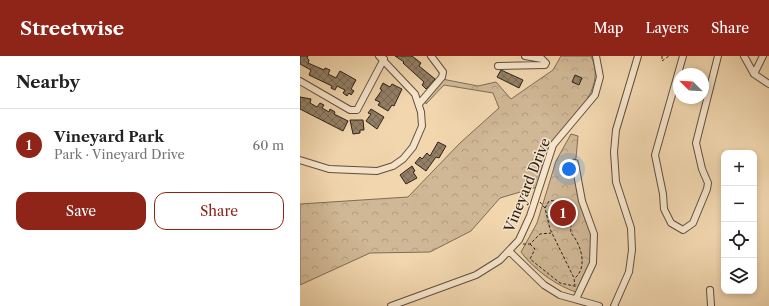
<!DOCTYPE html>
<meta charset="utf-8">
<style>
body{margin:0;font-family:"Libre Caslon Text",serif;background:#f2f2f2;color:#222}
.controls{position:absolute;right:12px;bottom:12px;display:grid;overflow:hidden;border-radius:8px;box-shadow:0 2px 6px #0003}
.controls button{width:36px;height:36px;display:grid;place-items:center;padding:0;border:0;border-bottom:1px solid #e0e0e0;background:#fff;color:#222;font:20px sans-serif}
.compass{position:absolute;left:373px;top:12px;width:36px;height:36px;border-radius:50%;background:#fff;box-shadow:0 2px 6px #0003;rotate:294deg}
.you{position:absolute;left:269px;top:113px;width:14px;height:14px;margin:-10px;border:3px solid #fff;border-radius:50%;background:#1a73e8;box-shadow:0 0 0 6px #1a73e833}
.badge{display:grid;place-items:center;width:26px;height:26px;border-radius:50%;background:#8f2418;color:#fff;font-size:13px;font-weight:700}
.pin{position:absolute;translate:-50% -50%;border:2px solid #fff;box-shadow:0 1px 4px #0006}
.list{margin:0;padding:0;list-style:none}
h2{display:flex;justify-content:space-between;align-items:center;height:52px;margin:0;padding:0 16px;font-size:17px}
h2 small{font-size:13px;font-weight:400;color:#767676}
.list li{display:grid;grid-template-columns:26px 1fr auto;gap:12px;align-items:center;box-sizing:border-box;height:72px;padding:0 16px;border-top:1px solid #e0e0e0}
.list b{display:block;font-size:15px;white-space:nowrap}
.list p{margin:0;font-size:13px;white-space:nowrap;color:#767676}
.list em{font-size:13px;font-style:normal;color:#767676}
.actions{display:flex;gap:8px;padding:12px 16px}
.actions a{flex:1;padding:9px 0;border:1px solid #8f2418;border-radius:12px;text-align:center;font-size:14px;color:#8f2418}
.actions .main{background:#8f2418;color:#fff}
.icon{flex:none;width:22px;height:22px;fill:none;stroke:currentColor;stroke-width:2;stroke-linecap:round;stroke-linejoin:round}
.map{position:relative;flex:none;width:469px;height:250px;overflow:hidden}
header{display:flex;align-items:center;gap:24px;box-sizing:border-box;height:56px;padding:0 20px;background:#8f2418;color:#fff}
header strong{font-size:19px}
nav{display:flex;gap:22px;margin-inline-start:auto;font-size:14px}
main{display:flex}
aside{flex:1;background:#fff}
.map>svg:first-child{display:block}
</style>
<header>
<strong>Streetwise</strong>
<nav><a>Map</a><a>Layers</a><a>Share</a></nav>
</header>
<main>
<aside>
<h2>Nearby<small></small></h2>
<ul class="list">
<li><span class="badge">1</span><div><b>Vineyard Park</b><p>Park · Vineyard Drive</p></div><em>60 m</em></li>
</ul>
<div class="actions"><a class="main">Save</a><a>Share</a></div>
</aside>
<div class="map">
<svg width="469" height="250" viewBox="0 0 469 250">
<defs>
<pattern id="park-crowns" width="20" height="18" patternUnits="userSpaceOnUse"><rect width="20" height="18" fill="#d0b795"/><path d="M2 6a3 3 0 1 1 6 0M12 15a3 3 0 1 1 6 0" fill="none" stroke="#b39d80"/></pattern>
<pattern id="building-cross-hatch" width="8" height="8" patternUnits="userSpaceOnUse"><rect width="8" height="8" fill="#937f66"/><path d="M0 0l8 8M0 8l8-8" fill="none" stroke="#786853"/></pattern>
</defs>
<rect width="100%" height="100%" fill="#f1d6ae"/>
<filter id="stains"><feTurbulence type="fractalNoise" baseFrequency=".005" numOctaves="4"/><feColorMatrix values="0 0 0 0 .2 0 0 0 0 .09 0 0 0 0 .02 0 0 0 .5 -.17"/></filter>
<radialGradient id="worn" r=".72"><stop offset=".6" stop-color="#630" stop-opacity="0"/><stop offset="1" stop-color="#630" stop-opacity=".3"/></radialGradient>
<!-- park -->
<path fill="url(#park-crowns)" stroke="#7f6c57" d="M261,0H291C309,35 266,66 250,93C243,103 241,119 237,131L200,142L171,175L130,196L70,197L0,229V148L108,141L160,87L199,52L193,37L144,29L126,48L125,44L142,23L178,30L196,26L211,43L253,14Z
M271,78L278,80L276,102L270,108V113L277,119L291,174L292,202L279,237C258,231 234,214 221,196L237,167L256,105Z"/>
<!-- building -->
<path fill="url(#building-cross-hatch)" stroke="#2e2119" d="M0,0H8L7,2L9,4L8,7L24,14L25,12L30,14L28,18L36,22L40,15L56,24L51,33L54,35L51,39L49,37L47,40L43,37L45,34L37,30L35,34L31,32L32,30L9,19L11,14L0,8Z
M95,0H112L121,7L119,10L135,23L126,33L122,29L124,26L103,7L104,6Z
M201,14L223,24L219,32L197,21Z
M275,19L282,22L279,29L272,26Z
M83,27L90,31L92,28L102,33L94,50L92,49L88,55L78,49L80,46L75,44L82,34L80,33Z
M0,41L11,43L10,47L17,51L20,47L24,49L22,52L29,56L30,53L35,56L34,58L48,65L43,75L0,53Z
M71,53L84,61L77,73L66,65L71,58L68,57Z
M50,64H63L64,74H60V77L53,78Z
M138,86L146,90L139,102L136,101L126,115L115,107L120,101L122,103L127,97L130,100Z
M112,110L115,115L113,116L117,122L106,128L100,119Z"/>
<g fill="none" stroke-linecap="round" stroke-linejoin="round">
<defs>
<path id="minor" d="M383,0L355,99L363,138L364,153L371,167L383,174L393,167L407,133L408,127L402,113L396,87L418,0
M444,0L454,18L469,28
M198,10L245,9L246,7L242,3L225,0
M454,18L463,0
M0,25L50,54H57L84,3
M119,48L142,21L143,16L131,0
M0,104L29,113L77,115L93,110L103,103L113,91L122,70L121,56L115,38L79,0
M275,107L282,145L294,178L293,207L276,243
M209,195L244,229L260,239L299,250
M410,234L411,250
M91,250L176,219L200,204L219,184L230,160L253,89L295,39L300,21L296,0
M314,250L329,216L332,194L331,172L316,126L314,96L316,74L338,0"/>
</defs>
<!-- minor casing -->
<use href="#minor" stroke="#5f4e3e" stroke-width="8"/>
<!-- path -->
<path stroke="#2e2119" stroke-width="1" stroke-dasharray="3 2" stroke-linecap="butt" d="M362,0V5L369,0
M240,146L245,152L250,173L274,222L275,231
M245,152L249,145C261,143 270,151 271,164C272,168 270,172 271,177C281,188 288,211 275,222
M248,158L269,170
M223,188H230L240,178L251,177
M230,188L235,193L230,203L260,227L274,230"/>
<!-- minor -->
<use href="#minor" stroke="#f6e4ca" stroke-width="6"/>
</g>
<g text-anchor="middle" stroke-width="3" stroke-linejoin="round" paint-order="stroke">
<!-- street labels -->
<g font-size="14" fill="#2e2119" stroke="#f6e4ca">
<text transform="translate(227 129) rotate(-68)" y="5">Vineyard Drive</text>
</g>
</g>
<rect width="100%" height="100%" filter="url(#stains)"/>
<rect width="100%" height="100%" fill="url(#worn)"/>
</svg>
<div class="controls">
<button>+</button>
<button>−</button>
<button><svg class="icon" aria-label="locate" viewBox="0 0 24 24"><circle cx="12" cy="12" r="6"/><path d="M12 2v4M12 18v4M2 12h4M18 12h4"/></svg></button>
<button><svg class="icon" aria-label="layers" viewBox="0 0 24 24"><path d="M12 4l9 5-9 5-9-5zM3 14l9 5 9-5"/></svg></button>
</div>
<svg class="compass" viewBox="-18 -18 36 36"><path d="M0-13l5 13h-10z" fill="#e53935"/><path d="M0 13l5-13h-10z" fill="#767676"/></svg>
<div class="you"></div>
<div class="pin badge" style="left:263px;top:157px">1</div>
</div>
</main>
